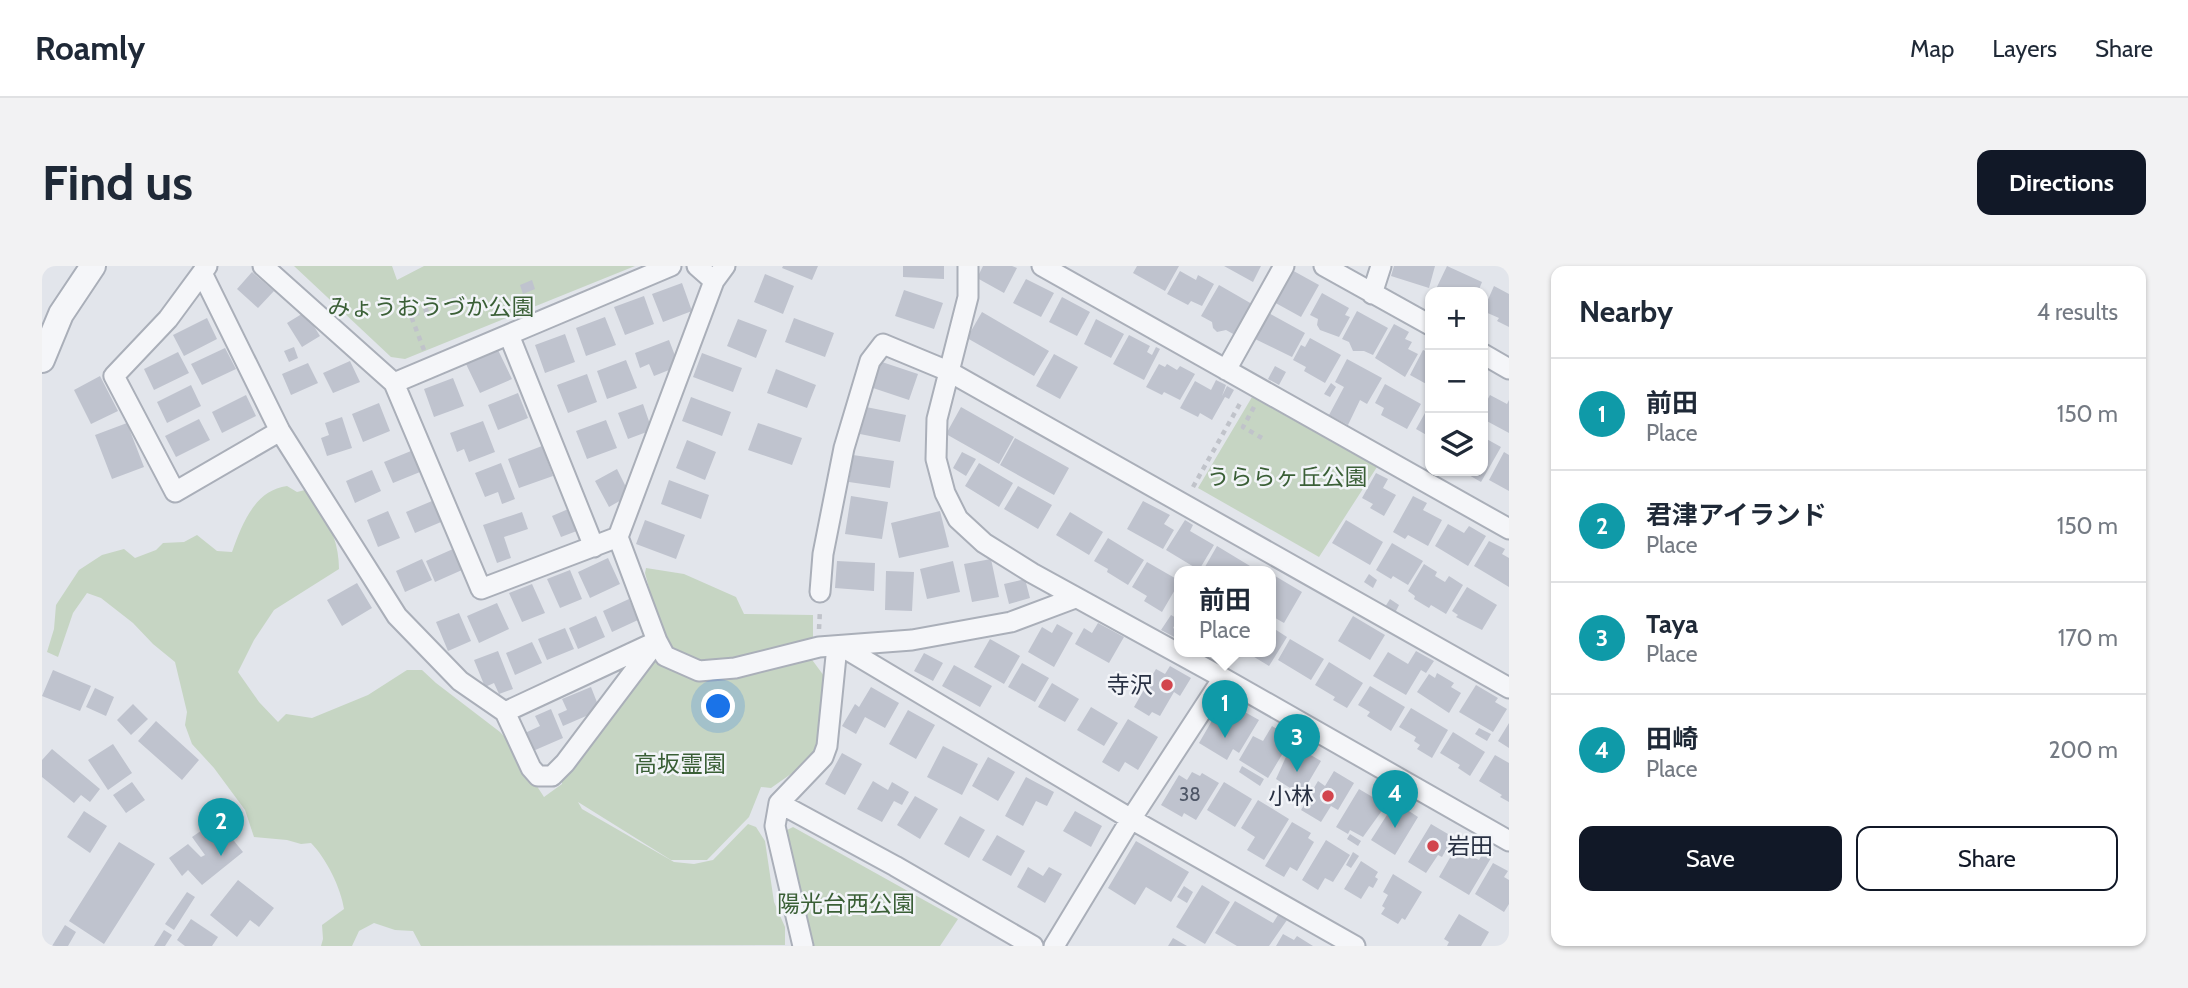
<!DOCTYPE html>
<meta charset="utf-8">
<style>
body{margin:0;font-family:Cabin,"Noto Sans JP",sans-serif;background:#f2f2f3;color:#1f2937}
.controls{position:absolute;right:21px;top:21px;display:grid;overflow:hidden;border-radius:14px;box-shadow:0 2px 5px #0004}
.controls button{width:63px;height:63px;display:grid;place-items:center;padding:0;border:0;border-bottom:2px solid #e0e1e3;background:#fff;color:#1f2937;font:35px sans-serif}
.you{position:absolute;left:677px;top:441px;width:24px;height:24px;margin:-18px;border:5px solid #fff;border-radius:50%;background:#1a73e8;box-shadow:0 0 0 10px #1a73e833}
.badge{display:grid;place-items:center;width:46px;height:46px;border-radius:50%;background:#111827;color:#fff;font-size:23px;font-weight:700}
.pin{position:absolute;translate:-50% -58px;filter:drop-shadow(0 2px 4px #0008)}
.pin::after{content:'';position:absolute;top:37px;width:24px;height:21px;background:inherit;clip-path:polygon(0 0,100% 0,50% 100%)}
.popup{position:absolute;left:1132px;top:300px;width:102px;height:91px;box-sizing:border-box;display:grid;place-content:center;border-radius:14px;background:#fff;filter:drop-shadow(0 2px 5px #0005);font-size:23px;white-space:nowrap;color:#747a83}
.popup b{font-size:26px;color:#1f2937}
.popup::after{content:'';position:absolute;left:50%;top:100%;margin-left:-14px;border:14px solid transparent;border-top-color:#fff}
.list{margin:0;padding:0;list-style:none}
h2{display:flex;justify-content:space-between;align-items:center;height:91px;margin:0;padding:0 28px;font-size:30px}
h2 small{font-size:23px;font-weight:400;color:#747a83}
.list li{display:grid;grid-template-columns:46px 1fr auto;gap:21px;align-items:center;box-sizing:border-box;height:112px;padding:0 28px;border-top:2px solid #e0e1e3}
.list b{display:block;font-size:26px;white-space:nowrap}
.list p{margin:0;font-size:23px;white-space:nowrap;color:#747a83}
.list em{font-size:23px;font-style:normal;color:#747a83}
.actions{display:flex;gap:14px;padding:21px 28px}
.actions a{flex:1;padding:16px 0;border:2px solid #111827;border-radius:14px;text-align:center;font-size:24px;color:#111827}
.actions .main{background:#111827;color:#fff}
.icon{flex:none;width:38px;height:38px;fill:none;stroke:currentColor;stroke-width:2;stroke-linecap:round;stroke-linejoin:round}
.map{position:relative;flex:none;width:1467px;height:680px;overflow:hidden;border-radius:14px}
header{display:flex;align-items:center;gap:42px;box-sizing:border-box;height:98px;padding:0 35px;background:#fff;border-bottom:2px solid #e0e1e3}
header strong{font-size:33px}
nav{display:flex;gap:38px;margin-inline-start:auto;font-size:24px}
.intro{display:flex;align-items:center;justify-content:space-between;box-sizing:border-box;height:168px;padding:0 42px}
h1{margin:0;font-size:49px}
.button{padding:18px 32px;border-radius:14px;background:#111827;color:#fff;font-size:24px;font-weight:700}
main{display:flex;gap:42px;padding:0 42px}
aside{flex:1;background:#fff;border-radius:14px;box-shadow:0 2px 5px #0004}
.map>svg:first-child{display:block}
</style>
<header>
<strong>Roamly</strong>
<nav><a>Map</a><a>Layers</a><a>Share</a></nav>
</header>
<div class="intro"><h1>Find us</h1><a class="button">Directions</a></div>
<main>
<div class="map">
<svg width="1467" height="680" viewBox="0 0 1467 680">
<rect width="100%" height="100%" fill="#e2e5eb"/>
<!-- green -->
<path fill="#c6d5c3" d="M252,0H350L355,14L382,0H593L363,93L349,91Z
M1210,131L1335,201L1277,291L1156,222Z
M245,220L255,226L263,224C283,247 297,272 297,303L232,344L212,374L196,406L217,436L236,456L244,448L270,452L326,429L365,404H380L394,417L458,466L476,485L485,505L502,531L520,518V513L613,391L640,405L768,391L782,410L774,486L766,496L729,522L719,521L707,551L665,594H629L536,536L540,543L632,596L652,598L671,594L706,558L714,561L723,575L732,636L743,661V679L379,680L371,665L353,664L332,657L317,665L310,680H279L281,673L280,659L302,643C299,622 284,592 269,577L259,578L245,574L212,571L203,544L172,502L150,478L143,459L145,446L133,396L111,378L91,357L59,332L45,327L31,347L16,391L5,386L12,363L14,339L37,304L60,289L82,283L93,292L114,284L121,277L142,276L155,269L175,285L190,286C200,258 213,224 245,220Z
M604,302L642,308L694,331L702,348L771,349V377L659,402L630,386L617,359L603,307Z
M751,561L916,653L898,680H771L743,565Z"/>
<!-- building -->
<path fill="#bfc3ce" d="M741,0H776L770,14L740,2Z
M861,0H902V13L861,11Z
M941,0H970L975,2L962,27L935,12Z
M1095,0H1137L1123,25L1091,7Z
M1182,0H1219L1211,16Z
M1352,0H1393L1387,22L1349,10Z
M1405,0L1440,16L1436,26H1399L1394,23Z
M1248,3L1277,19L1259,51L1230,35Z
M1138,5L1154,14L1156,9L1172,18L1160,40L1149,35L1146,39L1125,28Z
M210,6L232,25L216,42L195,23Z
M723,8L752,20L741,48L712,36Z
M984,13L1012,27L999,51L971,37Z
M490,14L493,23L481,28L478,19Z
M640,17L650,45L621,56L610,28Z
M1177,19L1210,38L1193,69L1184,64L1175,66L1171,62L1170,56L1159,50Z
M1452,20L1467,28V61L1455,55L1457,52L1441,45Z
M862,24L901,37L892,63L853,50Z
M1280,27L1307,42L1303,49L1308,51L1297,71L1278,64L1275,59L1276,53L1268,49Z
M602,30L612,58L583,69L572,41Z
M1020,31L1048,46L1035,70L1007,56Z
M1223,45L1263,67L1250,91L1213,73L1218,64L1214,62Z
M1315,45L1346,62L1331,89L1322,85H1311L1307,76L1300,73Z
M263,46L278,70L260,81L245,57Z
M940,46L1007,85L992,110L925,72Z
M563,51L574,79L544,90L534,62Z
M165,52L175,73L142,90L131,69Z
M752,52L792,67L783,91L743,76Z
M696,53L725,64L714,92L685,80Z
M1054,53L1082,68L1069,92L1042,78Z
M1352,58L1367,66L1363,73L1370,76L1366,83L1376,88L1363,111L1333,92Z
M523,68L533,96L503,107L493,79Z
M1087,69L1108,80L1105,86L1110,89L1114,81L1118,83L1102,114L1071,98Z
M1268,72L1299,89L1283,117L1262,105L1264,101L1251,94L1259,79L1263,81Z
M627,74L637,100L612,110L607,98L598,102L593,87Z
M252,81L256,92L247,96L242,85Z
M183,82L194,103L160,119L149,98Z
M456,84L470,113L438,127L424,98Z
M1381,84L1388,87V120L1368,109Z
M136,86L147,107L112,124L102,103Z
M660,87L700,102L691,126L651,111Z
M1012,88L1036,101L1018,133L994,120Z
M1305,93L1340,112L1325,138L1318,134L1306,159L1287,149L1302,121L1293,116Z
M584,94L595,122L565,133L555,105Z
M308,95L318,116L291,127L281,107Z
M837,95L876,108L867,134L828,121Z
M266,97L276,117L249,129L240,108Z
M1117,98L1123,101L1125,98L1135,104L1138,100L1153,108L1138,134L1122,126L1120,129L1104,121Z
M1233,100L1244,106L1237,119L1226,113Z
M734,103L774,119L765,142L725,127Z
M545,108L555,136L526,147L515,119Z
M58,110L76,145L49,158L32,124Z
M411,112L422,140L392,151L382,123Z
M1174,114L1184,119L1180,130L1185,120L1192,124L1187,133L1183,131L1170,154L1158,147L1156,151L1138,142L1153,115L1169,124Z
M1289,117L1294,121L1288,131L1282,128Z
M1343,118L1379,138L1365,163L1339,149L1342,142L1333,137Z
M149,119L159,140L125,157L115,136Z
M476,127L486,152L456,164L446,139Z
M204,129L214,150L180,167L170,146Z
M1448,129L1465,138L1467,134V167L1441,153V142Z
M649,131L689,146L680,170L640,155Z
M337,137L348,165L321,176L310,148Z
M601,138L610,164L586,173L576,147Z
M1388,138V171L1374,163Z
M824,141L864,149L858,176L818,168Z
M919,141L972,171L957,198L904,168Z
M300,151L310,182L285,190L279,172L287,169L283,157Z
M157,153L168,174L134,191L123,170Z
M564,154L575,182L545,193L534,165Z
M441,155L453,186L427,196L422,183L415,186L408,167Z
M85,157L102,201L70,213L53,169Z
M716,157L760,172L750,199L706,184Z
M1441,171L1459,181L1439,216L1425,208L1427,205H1441Z
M973,172L1027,202L1012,229L958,199Z
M645,174L674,186L663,214L634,202Z
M500,180L511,210L477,222L466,193Z
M369,185L378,206L351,217L342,196Z
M920,186L934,193L924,210L911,202Z
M1462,186L1467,189V225L1447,214Z
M811,189L852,195L848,222L807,216Z
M459,197L473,233L460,238L456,226L443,231L433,207Z
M937,197L971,217L957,241L923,220Z
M575,203L588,229L567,241L553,215Z
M330,204L339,225L313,237L304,215Z
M1334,207L1346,213L1341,222L1354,229L1342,250L1328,242L1331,238L1320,232Z
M627,214L667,229L659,253L619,238Z
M976,220L1010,239L996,263L962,243Z
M809,230L846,236L840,273L803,268Z
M1371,230L1385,237L1381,244L1400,254L1386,280L1366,269L1363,273L1351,266Z
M390,235L399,256L373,267L364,246Z
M1101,235L1128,249L1122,258L1132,264L1121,283L1085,263Z
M531,241L540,263L519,271L510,250Z
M346,245L358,272L336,281L325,254Z
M898,245L907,281L857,292L849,257Z
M480,246L486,263L462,271L469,292L455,297L441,259Z
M1028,246L1061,266L1047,289L1014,269Z
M603,254L643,269L634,293L594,278Z
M1143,254L1151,259L1148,265L1172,279L1157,304L1124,284Z
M1304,254L1341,276L1328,299L1290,277Z
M1406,258L1422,267L1427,260L1444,270L1426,300L1393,280Z
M1066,272L1102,294L1086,319L1065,306L1066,303L1052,295Z
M1447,275L1463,283L1460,288L1467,292V321L1432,300Z
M1350,277L1381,295L1366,319L1351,310L1349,313L1334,304Z
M1175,280L1208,300L1204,306H1160Z
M411,283L420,304L393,316L384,295Z
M566,292L578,318L548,332L536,306Z
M380,293L390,314L363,326L354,305Z
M949,293L957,331L930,336L922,298Z
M795,295L833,297L832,325L793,322Z
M911,295L918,326L885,333L878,303Z
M1105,296L1138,315L1120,346L1102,335L1105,330L1090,321Z
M1382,298L1395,306L1393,310L1403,316L1407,310L1421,319L1404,348L1389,339L1387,342L1372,333L1373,330L1366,325Z
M528,304L540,333L518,342L505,313Z
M844,305L872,306L870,345L843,344Z
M1228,307L1260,326L1242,357L1228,349Z
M1327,308L1335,314L1331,322L1322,316Z
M983,313L988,332L967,338L962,318Z
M315,317L330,342L300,360L285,334Z
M490,318L503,347L480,356L467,327Z
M1425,321L1455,339L1440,364L1414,351L1416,349L1410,345Z
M587,333L596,354L570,366L561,345Z
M1348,333L1357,339L1353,347L1343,341Z
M455,337L467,363L437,377L425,350Z
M417,347L429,375L406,385L394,356Z
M1129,349L1136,353L1131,362L1138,366V374L1119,364Z
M554,350L563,371L536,383L527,362Z
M1311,350L1343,369L1328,394L1296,375Z
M1056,357L1082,371L1067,397L1033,378L1042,362L1050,367Z
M1015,358L1031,367L1012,401L986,386L1000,361L1010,367Z
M1228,360L1245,371L1227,400L1204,386H1228Z
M523,362L532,383L505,394L496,373Z
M948,373L978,390L962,418L932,401Z
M1248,373L1282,393L1269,414L1236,394Z
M490,376L500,397L473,409L464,387Z
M456,385L471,423L457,428L452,417L443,421L432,394Z
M1374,385L1392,395L1384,407L1379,404L1364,429L1331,410L1346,386L1366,398Z
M882,387L901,397L891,415L872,405Z
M1287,396L1321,417L1305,442L1291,434L1293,431L1273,419Z
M980,397L1007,412L993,436L966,421Z
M912,399L950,420L938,441L900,420Z
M1128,400L1149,412L1138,430L1132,426L1118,450L1110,446L1107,450L1092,441L1114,403L1123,408Z
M11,404L49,420L38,445L0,430Z
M1395,407L1412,417L1409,421L1419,427L1407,447L1375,426L1387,408L1393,412Z
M1010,417L1037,433L1023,456L996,441Z
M1434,419L1456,432L1453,436L1465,443L1451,466L1417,446Z
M1328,420L1363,441L1349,465L1325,450L1328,446L1316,439Z
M549,421L558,444L521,460L516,448L525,444L520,433Z
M829,421L857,437L843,462L823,451L814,468L800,460L813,438L817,441Z
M53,422L72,431L64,450L44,441Z
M91,438L106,453L89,469L75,454Z
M1049,441L1076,457L1062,480L1035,464Z
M1369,442L1406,464L1390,492L1375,483L1378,479L1372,475L1374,471L1357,461Z
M509,443L521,472L491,485L483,467L498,460L493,450Z
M866,444L893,459L874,493L847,478Z
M1201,445L1217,454L1197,487L1191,483L1185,494L1157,477L1175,446L1193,457Z
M1086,453L1116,471L1096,504L1083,496L1077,506L1060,496Z
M114,455L157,494L140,514L96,475Z
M1467,457V482L1456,475Z
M1230,460L1250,472L1226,512L1197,494L1211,470L1221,475Z
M1437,462L1449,468L1445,475L1433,468Z
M1411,466L1443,486L1428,510L1416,502L1418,499L1398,487Z
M71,478L90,507L66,524L46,494Z
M901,480L936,498L920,529L885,511Z
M1257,482L1279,495L1259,529L1234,513L1247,484L1253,488Z
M10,483L58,523L48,536L39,529L32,537L0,511V494Z
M800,487L820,498L803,529L783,518Z
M1453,489L1467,497V536L1458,531L1460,529L1437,515Z
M946,491L973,506L956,535L930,520Z
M1200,500L1222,513L1218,520L1197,506Z
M1292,505L1312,517L1296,544L1289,540L1279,556L1259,544L1276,515L1283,520Z
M1150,506L1158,510L1160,507L1177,517L1154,554L1142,547L1140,551L1119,539L1137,509L1145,514Z
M984,511L1012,526L1005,540L994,535L981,560L963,550Z
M831,515L846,524L850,516L867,526L860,539L852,535L840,556L815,543Z
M90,516L103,534L84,547L71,529Z
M1182,516L1210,533L1193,561L1165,544Z
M1317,523L1344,539L1321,571L1308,564L1306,568L1294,561Z
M1337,523L1349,530L1345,537L1332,530Z
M873,530L896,543L878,573L855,559Z
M1216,534L1247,553L1222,594L1205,584L1213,571L1199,562Z
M1350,541L1358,546L1361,541L1376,551L1353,589L1329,574Z
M42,545L65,560L48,587L25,571Z
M1033,545L1060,560L1049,581L1021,565Z
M918,550L943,564L927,592L902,578Z
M1250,556L1269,567L1266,572L1272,576L1255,605L1248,601L1242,611L1223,600Z
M169,558L183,573L188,570L201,586L160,619L146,604L140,610L127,592L146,578L159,591L163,589L150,571Z
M1389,558L1411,571L1400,591L1396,589L1384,607L1366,596Z
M1308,568L1319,575L1316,580L1305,573Z
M955,569L983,585L969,610L940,594Z
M1284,574L1308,589L1291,616L1283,612L1276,624L1260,614Z
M1094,575L1147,606L1129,636L1104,621L1093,639L1066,622Z
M77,576L113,598L62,678L27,655Z
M1444,582L1452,587L1427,629L1397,611L1413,583L1437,594Z
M1311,586L1317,590L1309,602L1304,599Z
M1319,595L1336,606L1333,611L1336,613L1331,622L1327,620L1319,633L1302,623Z
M1451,597L1466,605L1462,611L1467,614V638L1462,646L1433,628Z
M986,601L1001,610L1007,601L1020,608L1003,637L975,621Z
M1351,608L1380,626L1363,654L1360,652L1356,658L1339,648L1343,642L1340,640L1346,629L1341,626Z
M196,614L232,642L217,661L208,654L195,671L168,649Z
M1160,619L1188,636L1163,678L1134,661Z
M1142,620L1151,626L1145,637L1135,631Z
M145,626L153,631L132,664L123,658Z
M1193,635L1231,657L1236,649L1245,654L1227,680H1195L1173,667Z
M1417,648L1447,666L1439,680H1405L1407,676L1402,673Z
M149,653L176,671L170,680H143L135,674Z
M23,659L34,666L26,680H10Z
M122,664L130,669L123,680H112Z
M1241,668L1252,674L1255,670L1271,680H1234Z
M1131,672L1145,680H1126Z"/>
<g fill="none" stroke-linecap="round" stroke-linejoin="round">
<defs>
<path id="minor" d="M165,0L126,53L72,110L133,226L238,165
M221,0L352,117L439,323L576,271
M655,0L672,15
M683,0L672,15L576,271L615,375L623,390L657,405L693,402L777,381L870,374L969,356L1033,332
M926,0V31L895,153L894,193L903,227L916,253L942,277L990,307L1181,412L1467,575
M1000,0L1467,263
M1282,0L1388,59
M160,7L238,165L355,350L418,415L463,446L489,502L496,510H510L523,497L615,375
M1330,28L1339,0
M467,69L552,281
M1441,88L1467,103
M1184,104L1242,0
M352,117L629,0
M778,326L781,288L802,182L828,95L841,78L906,105L1467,422
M463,446L611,377
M737,537L853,600L991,680
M761,680L733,560L737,537L781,491L785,480L794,390L799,380L1089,553L1313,680
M1012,680L1089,553L1181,412"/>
<path id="tertiary" d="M0,94L19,48L51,0"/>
</defs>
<!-- minor casing -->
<use href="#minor" stroke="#aaafb9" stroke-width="23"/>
<!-- tertiary casing -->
<use href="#tertiary" stroke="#aaafb9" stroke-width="28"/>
<!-- path -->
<path stroke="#c0c3ca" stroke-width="4.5" stroke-dasharray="5 5" stroke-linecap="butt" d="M382,84L369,50L413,33
M1212,141L1201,161L1220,172
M1151,221L1200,134
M777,363L778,344"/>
<!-- minor -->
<use href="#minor" stroke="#f5f6f9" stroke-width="19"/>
<!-- tertiary -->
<use href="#tertiary" stroke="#f5f6f9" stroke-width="24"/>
</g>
<!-- markers -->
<g fill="#d2454d" stroke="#f2f4f8" stroke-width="2.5">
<circle cx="1125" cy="419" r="7"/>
<circle cx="1286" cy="530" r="7"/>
<circle cx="1391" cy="580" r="7"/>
</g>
<g text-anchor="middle" stroke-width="5" stroke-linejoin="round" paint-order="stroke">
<!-- number labels -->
<g font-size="19" fill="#4e5666">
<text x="1148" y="535">38</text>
</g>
<!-- park labels -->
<g font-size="23" fill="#3a5f36" stroke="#f2f4f8">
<text x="389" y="49">みょうおうづか公園</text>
<text x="1245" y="219">うららヶ丘公園</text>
<text x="638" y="506">高坂霊園</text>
<text x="804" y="646">陽光台西公園</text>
</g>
<!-- poi labels -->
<g font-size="23" fill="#293143" stroke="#f2f4f8" text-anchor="end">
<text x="1111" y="427">寺沢</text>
<text x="1272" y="538">小林</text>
<text x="1405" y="588" text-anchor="start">岩田</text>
</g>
</g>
</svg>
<div class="controls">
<button>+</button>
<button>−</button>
<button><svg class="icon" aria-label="layers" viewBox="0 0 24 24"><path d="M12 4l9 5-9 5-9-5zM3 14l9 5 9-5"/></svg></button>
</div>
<div class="you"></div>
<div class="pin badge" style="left:1183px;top:472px;background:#0f9aa8">1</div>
<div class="popup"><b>前田</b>Place</div>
<div class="pin badge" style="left:179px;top:590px;background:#0f9aa8">2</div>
<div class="pin badge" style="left:1255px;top:506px;background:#0f9aa8">3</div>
<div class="pin badge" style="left:1353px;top:562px;background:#0f9aa8">4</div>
</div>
<aside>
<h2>Nearby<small>4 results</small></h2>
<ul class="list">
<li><span class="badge" style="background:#0f9aa8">1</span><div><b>前田</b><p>Place</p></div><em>150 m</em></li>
<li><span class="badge" style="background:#0f9aa8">2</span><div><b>君津アイランド</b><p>Place</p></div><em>150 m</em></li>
<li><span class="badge" style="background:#0f9aa8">3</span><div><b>Taya</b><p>Place</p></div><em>170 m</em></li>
<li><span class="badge" style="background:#0f9aa8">4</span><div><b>田崎</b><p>Place</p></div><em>200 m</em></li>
</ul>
<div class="actions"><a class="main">Save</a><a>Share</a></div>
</aside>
</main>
